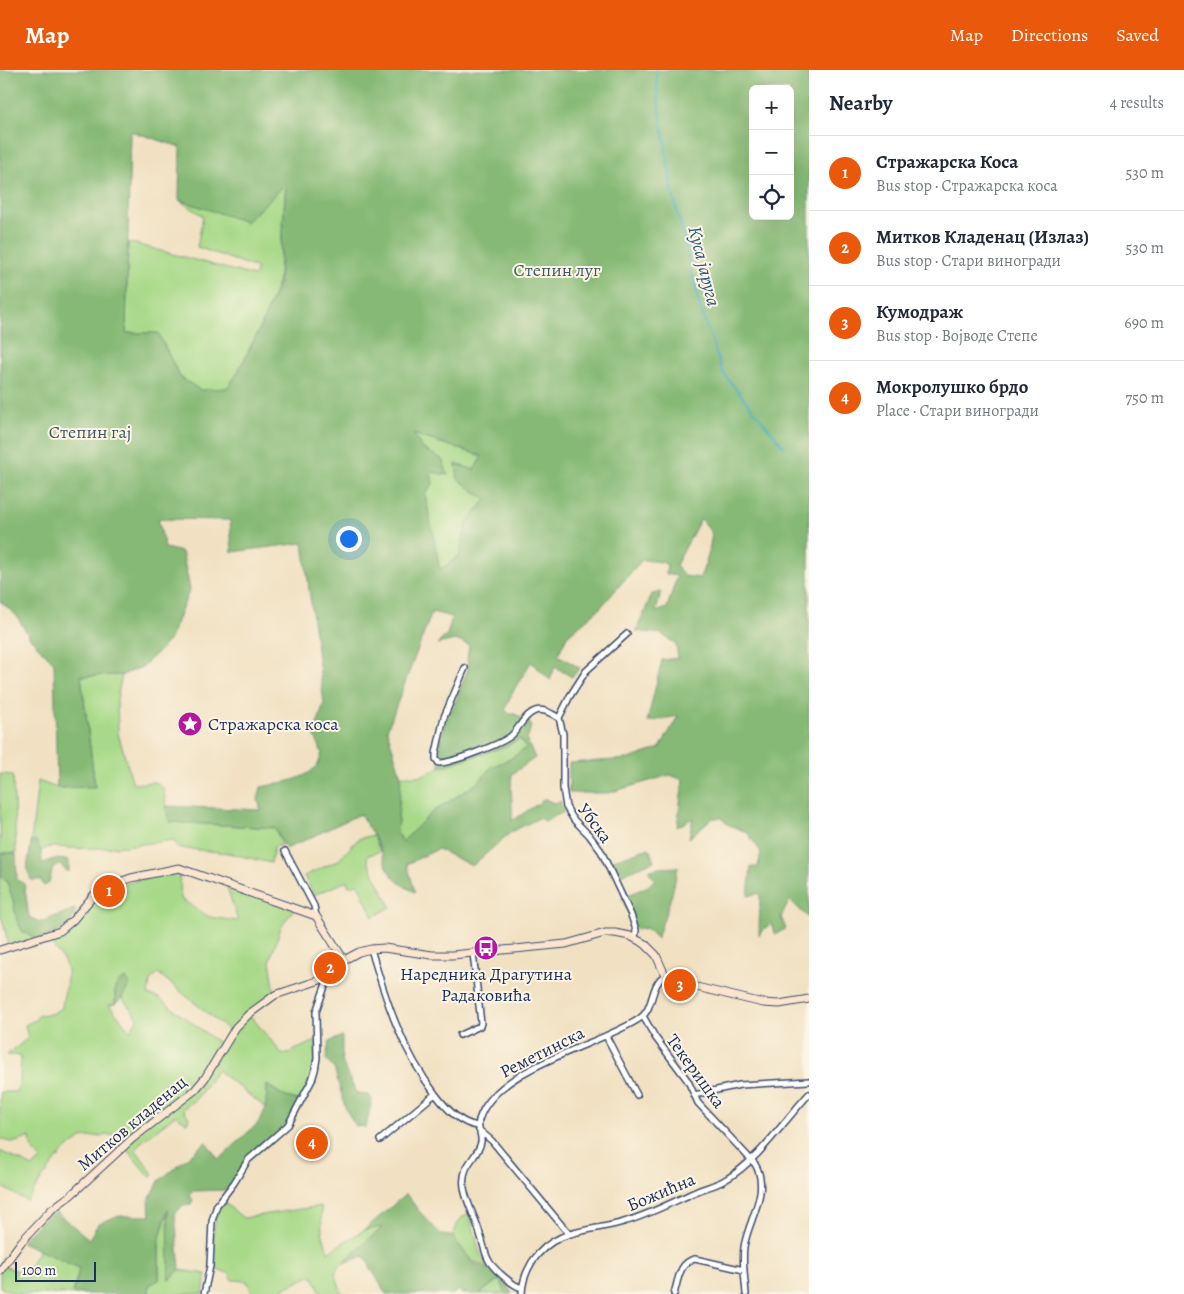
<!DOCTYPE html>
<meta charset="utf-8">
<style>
body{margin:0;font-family:Alegreya,serif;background:#f2f2f3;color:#1f2937}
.controls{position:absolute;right:15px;top:15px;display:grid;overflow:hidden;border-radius:8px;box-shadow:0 5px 20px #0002}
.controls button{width:45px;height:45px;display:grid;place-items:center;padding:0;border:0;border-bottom:1px solid #e0e1e3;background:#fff;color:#1f2937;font:25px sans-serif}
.scale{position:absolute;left:15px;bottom:12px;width:81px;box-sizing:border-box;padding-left:5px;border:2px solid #1b2f5e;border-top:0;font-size:14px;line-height:18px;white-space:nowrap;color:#1b2f5e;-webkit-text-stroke:4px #fcf5e5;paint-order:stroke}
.you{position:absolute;left:348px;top:468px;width:18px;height:18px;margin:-12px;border:4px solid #fff;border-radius:50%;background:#1a73e8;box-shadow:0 0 0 8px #1a73e833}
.badge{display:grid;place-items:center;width:32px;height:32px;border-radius:50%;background:#ea580c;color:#fff;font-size:16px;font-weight:700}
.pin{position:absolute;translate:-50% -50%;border:2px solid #fff;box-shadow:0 1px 5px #0006}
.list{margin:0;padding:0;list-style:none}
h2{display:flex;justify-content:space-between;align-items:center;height:65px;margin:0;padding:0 20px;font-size:21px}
h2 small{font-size:16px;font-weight:400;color:#747a83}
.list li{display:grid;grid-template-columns:32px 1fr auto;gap:15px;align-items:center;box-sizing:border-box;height:75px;padding:0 20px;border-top:1px solid #e0e1e3}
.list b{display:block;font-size:19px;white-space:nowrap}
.list p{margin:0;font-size:16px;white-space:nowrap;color:#747a83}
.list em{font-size:16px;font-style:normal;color:#747a83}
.icon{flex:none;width:28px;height:28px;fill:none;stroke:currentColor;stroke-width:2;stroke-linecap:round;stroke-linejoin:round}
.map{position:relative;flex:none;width:809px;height:1224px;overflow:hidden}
header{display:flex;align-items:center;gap:30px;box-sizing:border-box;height:70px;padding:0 25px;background:#ea580c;color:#fff}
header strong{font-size:24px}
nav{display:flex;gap:28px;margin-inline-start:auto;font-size:18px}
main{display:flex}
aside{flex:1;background:#fff}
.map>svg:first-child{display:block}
</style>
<header>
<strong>Map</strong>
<nav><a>Map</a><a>Directions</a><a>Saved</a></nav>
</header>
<main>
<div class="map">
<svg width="809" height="1224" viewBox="0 0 809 1224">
<rect width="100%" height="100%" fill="#fcf5e5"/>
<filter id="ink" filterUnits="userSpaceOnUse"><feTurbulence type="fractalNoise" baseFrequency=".02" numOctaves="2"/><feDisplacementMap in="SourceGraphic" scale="10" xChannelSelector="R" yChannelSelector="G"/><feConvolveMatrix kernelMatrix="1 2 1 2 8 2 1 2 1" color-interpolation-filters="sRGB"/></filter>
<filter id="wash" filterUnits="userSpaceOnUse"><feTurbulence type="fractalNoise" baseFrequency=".0096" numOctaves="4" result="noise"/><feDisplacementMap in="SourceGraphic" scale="20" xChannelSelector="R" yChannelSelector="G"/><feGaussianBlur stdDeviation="1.12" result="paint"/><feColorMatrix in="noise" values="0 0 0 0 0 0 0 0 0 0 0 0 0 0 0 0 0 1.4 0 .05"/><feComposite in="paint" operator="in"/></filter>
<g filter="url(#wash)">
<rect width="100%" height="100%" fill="#f1e1c2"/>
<!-- green -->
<path fill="#a7d988" stroke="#618473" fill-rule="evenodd" d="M286,113L278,213L262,254L237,304L227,318L200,321L180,307L158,263H126L128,172L254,206L257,198L197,177L203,146L179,130L246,151Z
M412,364L483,386L475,400L456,394L458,409L486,430L467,452L460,485L440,500L425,424L431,401L448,405L442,389L423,379Z
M122,605L117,629L118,663L133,714L154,712L159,714L163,718L169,752L275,758L282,775L274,777L271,793L228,783L178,778L174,770C140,774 105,780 70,778C59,778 51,774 41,781L35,770L31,772L38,711L57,718L95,716L81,606Z
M520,669L526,678L510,689L491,697L479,712L431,743L402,772L397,763L401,706H421L440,697L507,676Z
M0,704L13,705L16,783H2L6,809L13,830L17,851L23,862L37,869L54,864L100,821L179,798L181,829L209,847L238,851L226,814L294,839L281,857L270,890L275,925L249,944L283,985L316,971L314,999L301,1031L286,1027L267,1015L266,1038L217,1000L197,1028L183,1039L189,1048L187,1053L175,1045L139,1074L136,1080L153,1104L150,1107L127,1080V1069L119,1064L81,1068L62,1083L41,1110L27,1131L0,1116V1081L33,1097L41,1090L31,1077L30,1067C18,1072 12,1075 0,1068V1022H15L20,1014L21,985H7L28,968L25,955L35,950L39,945L51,944L62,938C63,923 71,907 65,893C61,885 55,880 51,873L29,877L20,872L9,876L2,848L0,847ZM158,903L228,960L220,974L159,928L148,925L150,911ZM130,914L122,928L138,948L130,961L109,935L115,934V917Z
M373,765L380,781L367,786L368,792L391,837L373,847L358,814L349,816L347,811L314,825L304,806L339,790L358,769Z
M225,1133L243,1148L321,1136L322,1162L328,1182L364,1160L384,1156L341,1194L335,1203L342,1224H322L312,1205L272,1224H253L247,1211L232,1210L230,1204L210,1196L216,1142Z
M169,1138V1210L180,1200L206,1204L203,1224H149V1215L159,1210V1171Z
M469,1143L480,1183L489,1197L472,1191L452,1167L460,1149Z
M39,1180L79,1198L73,1224H15L0,1217V1200L4,1196L25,1204Z
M501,1210L506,1224H480L495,1212Z"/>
<!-- forest -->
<path fill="#85b974" stroke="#507469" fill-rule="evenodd" d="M0,0H809V849L790,830L781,847L786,859L775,864L771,853L759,865L760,823L748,826L751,797H758L761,782L747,762L727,754L721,748H712L689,768L693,748L677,757L683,710L670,705L608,723H569V693L629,689L660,678L678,646L647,652L662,590L678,588L676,574L661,564L636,561L652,524L661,522L656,542L667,538L677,506L666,504L667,495L662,492L642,490L600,538L567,566L558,585L580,598L572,607L555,597L550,610L531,592L515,618L505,639L509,644H515L530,653L531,656L527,670L535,688L512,704C510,721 513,734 512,751L545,729L554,733L560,731L564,742L545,751L539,748L511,762L472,796L438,779L407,794L415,822C383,807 389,795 375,768C370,760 365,752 360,744L286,779L275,758L169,752L165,736L261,740L258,730L261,717C280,713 301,711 315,698C319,695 320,688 322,683L314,664L324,633L303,473L232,482L230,450L158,449L165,478L182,482L190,519L169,571L144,596L122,605L81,606L95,717L57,718L54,593L30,568L16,545L0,531ZM753,19H790V146H753ZM130,61L180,77L179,130L246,152L286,114L279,212L262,254L237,304L227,318L200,320L180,307L158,263H126ZM413,364L482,386L474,400L456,394L458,409L486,430L467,452L460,485L440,500L425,424L433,414L431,402L448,405L442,389L423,379ZM701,448L712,464L708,486L700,508L684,506L676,495ZM432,542L452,547L447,565L437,574L455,570L469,575L467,590L469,596L454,635L446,647L440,674V697L507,676L520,669L526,678L510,689L491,697L479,712L431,743L402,772L397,763L401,706L387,660Z
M35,770L41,781L42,793L55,789L69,790V801H66L60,795L53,797L49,813L44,816L41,810H31L27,799L31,772Z
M649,778L654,791L618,806L611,791Z
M2,783H16L17,810L24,813L29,847L40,852L75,839C71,860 55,861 37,869L23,862L17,851L13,830L6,809L1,808Z
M678,797L672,824L657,869L646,858L636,860L622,828L648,816L655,809L648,801L658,798Z
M126,908L130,914L122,928L115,934V917L120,911Z
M342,966V992L356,1023L369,1025L372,1030L366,1057L356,1056L346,1040L334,998L326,989L329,972Z
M267,1015L286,1027L301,1031L291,1056L275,1070L246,1091L227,1120L192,1121L190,1126L193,1130L191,1134L183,1135L175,1144L180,1200L169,1210L168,1140L159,1171V1210L149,1215V1224H73L79,1198L21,1172L52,1139L89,1169L98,1154L117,1146H150L149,1130L159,1111L206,1072L219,1090L259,1052L266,1038Z
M406,1124L419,1141L441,1165L452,1166L473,1193L491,1200L508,1217L512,1224H505L501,1210L495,1212L480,1224H462L459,1220L453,1224H386L364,1186L341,1194L383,1157L364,1160Z"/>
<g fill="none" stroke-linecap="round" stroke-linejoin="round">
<!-- stream -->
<path stroke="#40a8c0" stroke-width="2" d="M656,0L658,28L672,120L700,237L723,303L784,377"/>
</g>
</g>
<g filter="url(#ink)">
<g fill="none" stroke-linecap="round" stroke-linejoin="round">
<defs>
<path id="street" d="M627,564L586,601L570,626L559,648L563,664V718L566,737L574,750L589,765L601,781L631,845L636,860L635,868
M465,598L444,647L436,683V689L439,693C451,693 504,673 512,665C519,658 524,646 533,642C542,637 552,644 559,648
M285,781L314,836L316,846
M371,879C386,931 402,981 436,1025C446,1038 460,1054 478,1056
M643,946L655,967L688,1011L698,1033L755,1094C771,1121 748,1150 744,1177C742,1192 745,1209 746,1224
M460,965L480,956L481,953L473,883
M606,966L637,1025
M694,1025L740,1015L809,1011
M479,1060L492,1071L569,1164
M380,1070L435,1024
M522,1218C513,1216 492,1198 488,1189C484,1181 483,1172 480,1164C475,1143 457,1120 466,1099C470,1090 480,1081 481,1072C482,1064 477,1058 479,1050C495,997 596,977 639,949C655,939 649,916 665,905
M204,1224L210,1196L212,1151L217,1135L234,1113L248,1090L288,1055L312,1010L315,1000L317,988L316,942L329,905
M522,1224C522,1212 526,1202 532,1192C556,1156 591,1163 627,1151C650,1144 671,1133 693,1123C703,1118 715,1116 725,1110C758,1091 783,1052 809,1024
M674,1224C678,1211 679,1192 695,1189L744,1200"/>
<path id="secondary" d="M0,880L60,861L73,850L94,825L108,816L131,808L179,798L316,846L344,890
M0,1201L21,1172L52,1139L71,1125L132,1069L195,1020L205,1008L236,957L249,944L275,925L320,910L329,905L344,890L359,882L371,879L384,878L432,885H452L566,874L605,863H615L630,866L645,874L656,885L665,905L676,912L763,933L779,934L809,929"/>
</defs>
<!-- street casing -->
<use href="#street" stroke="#3b4a6d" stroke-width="8"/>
<!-- secondary casing -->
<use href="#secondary" stroke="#3b4a6d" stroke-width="9"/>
<!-- street -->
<use href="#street" stroke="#fff" stroke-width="5"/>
<!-- secondary -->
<use href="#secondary" stroke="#fbe5cf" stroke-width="7"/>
</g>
</g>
<!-- icons -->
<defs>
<symbol id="sight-disc" viewBox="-11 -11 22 22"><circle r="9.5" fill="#b5179e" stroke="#fcf5e5"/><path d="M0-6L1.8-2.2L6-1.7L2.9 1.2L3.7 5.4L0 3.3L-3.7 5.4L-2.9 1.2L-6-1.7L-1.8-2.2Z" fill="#fff"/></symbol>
<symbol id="bus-disc" viewBox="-11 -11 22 22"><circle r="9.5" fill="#b5179e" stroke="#fcf5e5"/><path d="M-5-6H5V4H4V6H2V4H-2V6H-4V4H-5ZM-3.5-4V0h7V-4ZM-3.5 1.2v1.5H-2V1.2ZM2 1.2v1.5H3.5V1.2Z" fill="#fff"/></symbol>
</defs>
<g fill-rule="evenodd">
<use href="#sight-disc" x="176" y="640" width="28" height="28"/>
<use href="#bus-disc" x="472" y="864" width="28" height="28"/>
</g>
<g text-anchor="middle" stroke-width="4" stroke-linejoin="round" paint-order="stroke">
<!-- park labels -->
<g font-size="18" fill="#3e5a68" stroke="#fcf5e5">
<text x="557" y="206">Степин луг</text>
<text x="90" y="368">Степин гај</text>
</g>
<!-- poi labels -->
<g font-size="18" fill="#1b2f5e" stroke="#fcf5e5" text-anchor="start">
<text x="208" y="660">Стражарска коса</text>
<text x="486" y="910" text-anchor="middle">Наредника Драгутина<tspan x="486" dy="21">Радаковића</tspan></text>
</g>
<!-- street labels -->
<g font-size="18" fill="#1b2f5e" stroke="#fcf5e5">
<text transform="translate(595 753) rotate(53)" y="6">Убска</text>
<text transform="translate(542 982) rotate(-27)" y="6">Реметинска</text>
<text transform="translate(696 1001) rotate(54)" y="6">Текеришка</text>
<text transform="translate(132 1053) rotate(-40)" y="6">Митков кладенац</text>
<text transform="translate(661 1122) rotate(-23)" y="6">Божићна</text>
</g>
<!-- water labels -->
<g font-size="19" font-style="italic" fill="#285980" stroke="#fcf5e5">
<text transform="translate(705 196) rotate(76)" y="7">Куса јаруга</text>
</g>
</g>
</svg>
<div class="controls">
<button>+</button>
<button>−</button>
<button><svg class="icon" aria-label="locate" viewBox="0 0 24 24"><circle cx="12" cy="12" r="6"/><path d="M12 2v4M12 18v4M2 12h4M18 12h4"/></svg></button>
</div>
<div class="scale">100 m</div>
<div class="you"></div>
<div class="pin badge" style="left:109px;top:821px">1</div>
<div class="pin badge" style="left:330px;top:898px">2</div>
<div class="pin badge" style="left:680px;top:915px">3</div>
<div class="pin badge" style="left:312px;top:1073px">4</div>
</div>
<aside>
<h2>Nearby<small>4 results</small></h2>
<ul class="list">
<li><span class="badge">1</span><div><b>Стражарска Коса</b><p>Bus stop · Стражарска коса</p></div><em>530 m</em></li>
<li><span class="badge">2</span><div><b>Митков Кладенац (Излаз)</b><p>Bus stop · Стари виногради</p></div><em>530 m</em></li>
<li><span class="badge">3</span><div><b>Кумодраж</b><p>Bus stop · Војводе Степе</p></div><em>690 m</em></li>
<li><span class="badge">4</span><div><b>Мокролушко брдо</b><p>Place · Стари виногради</p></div><em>750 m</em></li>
</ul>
</aside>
</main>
